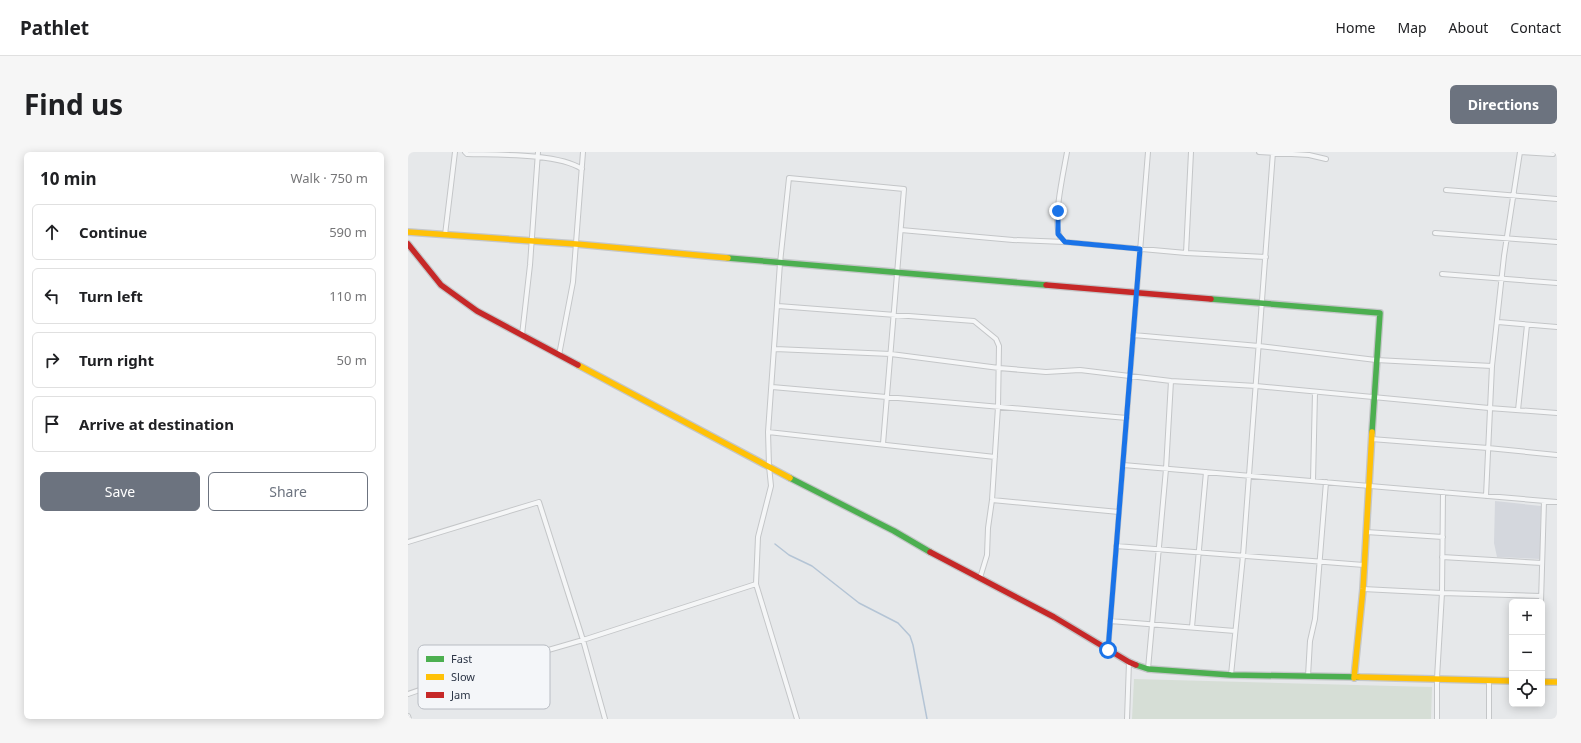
<!DOCTYPE html>
<meta charset="utf-8">
<style>
body{margin:0;font-family:"Noto Sans",sans-serif;background:#f6f6f6;color:#202124}
.controls{position:absolute;right:12px;bottom:12px;display:grid;overflow:hidden;border-radius:6px;box-shadow:0 2px 10px #0003}
.controls button{width:36px;height:36px;display:grid;place-items:center;padding:0;border:0;border-bottom:1px solid #e0e0e0;background:#fff;color:#202124;font:20px sans-serif}
.stop{position:absolute;width:12px;height:12px;margin:-9px;border:3px solid #1a73e8;border-radius:50%;background:#fff}
.stop.end{background:#1a73e8;border-color:#fff;box-shadow:0 1px 4px #0008}
.list{margin:0;padding:0;list-style:none}
h2{display:flex;justify-content:space-between;align-items:center;height:52px;margin:0;padding:0 16px;font-size:17px}
h2 small{font-size:13px;font-weight:400;color:#757577}
.list li{display:grid;grid-template-columns:26px 1fr auto;gap:12px;align-items:center;box-sizing:border-box;height:56px;margin:0 8px 8px;padding:0 8px;border:1px solid #e0e0e0;border-radius:6px}
.list b{display:block;font-size:15px;white-space:nowrap}
.list em{font-size:13px;font-style:normal;color:#757577}
.actions{display:flex;gap:8px;padding:12px 16px}
.actions a{flex:1;padding:9px 0;border:1px solid #6c737f;border-radius:6px;text-align:center;font-size:14px;color:#6c737f}
.actions .main{background:#6c737f;color:#fff}
.icon{flex:none;width:22px;height:22px;fill:none;stroke:currentColor;stroke-width:2;stroke-linecap:round;stroke-linejoin:round}
.map{position:relative;flex:none;width:1149px;height:567px;overflow:hidden;border-radius:6px}
header{display:flex;align-items:center;gap:24px;box-sizing:border-box;height:56px;padding:0 20px;background:#fff;border-bottom:1px solid #e0e0e0}
header strong{font-size:19px}
nav{display:flex;gap:22px;margin-inline-start:auto;font-size:14px}
.intro{display:flex;align-items:center;justify-content:space-between;box-sizing:border-box;height:96px;padding:0 24px}
h1{margin:0;font-size:28px}
.button{padding:10px 18px;border-radius:6px;background:#6c737f;color:#fff;font-size:14px;font-weight:700}
main{display:flex;gap:24px;padding:0 24px}
aside{flex:1;background:#fff;border-radius:6px;box-shadow:0 2px 10px #0003}
.map>svg:first-child{display:block}
</style>
<header>
<strong>Pathlet</strong>
<nav><a>Home</a><a>Map</a><a>About</a><a>Contact</a></nav>
</header>
<div class="intro"><h1>Find us</h1><a class="button">Directions</a></div>
<main>
<aside>
<h2>10 min<small>Walk · 750 m</small></h2>
<ul class="list">
<li><svg class="icon" aria-label="ahead" viewBox="0 0 24 24"><path d="M12 20V5M6 11l6-6 6 6"/></svg><div><b>Continue</b></div><em>590 m</em></li>
<li><svg class="icon" aria-label="left" viewBox="0 0 24 24"><path d="M17 20v-9H6M10 6l-5 5 5 5"/></svg><div><b>Turn left</b></div><em>110 m</em></li>
<li><svg class="icon" aria-label="right" viewBox="0 0 24 24"><path d="M7 20v-9h11M14 6l5 5-5 5"/></svg><div><b>Turn right</b></div><em>50 m</em></li>
<li><svg class="icon" aria-label="arrive" viewBox="0 0 24 24"><path d="M6 21V4h12l-3 4 3 4H6"/></svg><div><b>Arrive at destination</b></div></li>
</ul>
<div class="actions"><a class="main">Save</a><a>Share</a></div>
</aside>
<div class="map">
<svg width="1149" height="567" viewBox="0 0 1149 567">
<rect width="100%" height="100%" fill="#e6e8ea"/>
<!-- built -->
<path fill="#d4d7dd" d="M1087,349L1133,354L1132,407L1089,405L1086,391Z"/>
<!-- green -->
<path fill="#d6ded6" d="M726,527L1024,535L1023,567H724Z"/>
<g fill="none" stroke-linecap="round" stroke-linejoin="round">
<!-- stream -->
<path stroke="#b4c4d5" stroke-width="1.5" d="M367,392L381,403L404,414L451,451L490,471L502,484L505,493L519,567"/>
<defs>
<path id="street" d="M57,0L59,2C90,3 149,1 174,17
M851,0L901,3L918,7
M1113,0L1145,2
M1038,38L1149,47
M493,78L605,88L657,90L778,101L858,105
M1027,81L1149,90
M37,83L47,0
M656,90C654,87 652,86 651,82C645,66 656,18 659,0
M778,101L783,0
M1034,122L1149,131
M370,154L566,169L588,187L591,194L590,255L584,348L580,376L579,403L572,426
M1090,170L1149,175
M114,183L122,113L130,0
M725,183L851,194L968,208L1084,214
M367,197L483,202L591,216L638,220L672,218L763,229L848,234L1081,256L1149,261
M151,203L165,130L175,0
M364,235L719,266
M1110,258L1119,173
M360,280L587,305
M963,287L1080,296L1149,303
M715,313L1149,350
M905,329L907,240
M1078,344L1084,214L1096,104L1112,0
M584,348L711,360
M958,380L1035,385
M0,390L131,350L175,488L197,567
M708,394L956,413
M1034,405L1134,411
M955,437L1034,441L1133,444
M1133,450L1136,349
M702,469L827,479
M784,475L798,320
M700,498L740,0
M740,517L758,317L763,229
M823,523L835,404L865,0
M900,524L902,489L907,467L918,330
M1081,528V567
M0,542L64,520L175,488L348,432
M0,564L1,567
M389,567L348,432L350,385L363,334L361,314L360,280L372,111L381,26L496,37L475,292
M719,567L721,510
M1029,567V526L1034,441L1035,340"/>
<path id="fast" d="M320,106L638,133
M803,147L972,161L964,280
M382,326L486,379L522,400
M728,513L740,517L823,523L950,525"/>
<path id="slow" d="M0,80L168,92L320,106
M170,213L382,326
M950,525L1104,529
M946,526L955,437L964,280
M1134,530H1149"/>
<path id="jam" d="M0,92L33,133L69,159L170,213
M638,133L803,147
M522,400L646,465L721,510L728,513"/>
</defs>
<!-- street casing -->
<use href="#street" stroke="#c4c6c8" stroke-width="6"/>
<!-- fast casing -->
<use href="#fast" stroke="#c4c6c8" stroke-width="8"/>
<!-- slow casing -->
<use href="#slow" stroke="#c4c6c8" stroke-width="8"/>
<!-- jam casing -->
<use href="#jam" stroke="#c4c6c8" stroke-width="8"/>
<!-- street -->
<use href="#street" stroke="#f5f6f7" stroke-width="4"/>
<!-- fast -->
<use href="#fast" stroke="#4caf50" stroke-width="5.5"/>
<!-- slow -->
<use href="#slow" stroke="#ffc107" stroke-width="5.5"/>
<!-- jam -->
<use href="#jam" stroke="#c62828" stroke-width="5.5"/>
</g>
<g fill="none" stroke-linecap="round" stroke-linejoin="round">
<!-- route -->
<path stroke="#1a73e8" stroke-width="5" d="M650,59V82L657,90L732,97L700,498"/>
</g>
<!-- legend -->
<rect x="10" y="493" width="132" height="64" rx="6" fill="#f4f6f9" stroke="#b8bcc3" stroke-width="1"/>
<rect x="18" y="504" width="18" height="6" fill="#4caf50"/>
<rect x="18" y="522" width="18" height="6" fill="#ffc107"/>
<rect x="18" y="540" width="18" height="6" fill="#c62828"/>
<g font-size="11" fill="#2b3445">
<text x="43" y="511">Fast</text>
<text x="43" y="529">Slow</text>
<text x="43" y="547">Jam</text>
</g>
</svg>
<div class="controls">
<button>+</button>
<button>−</button>
<button><svg class="icon" aria-label="locate" viewBox="0 0 24 24"><circle cx="12" cy="12" r="6"/><path d="M12 2v4M12 18v4M2 12h4M18 12h4"/></svg></button>
</div>
<div class="stop" style="left:700px;top:498px"></div>
<div class="stop end" style="left:650px;top:59px"></div>
</div>
</main>
